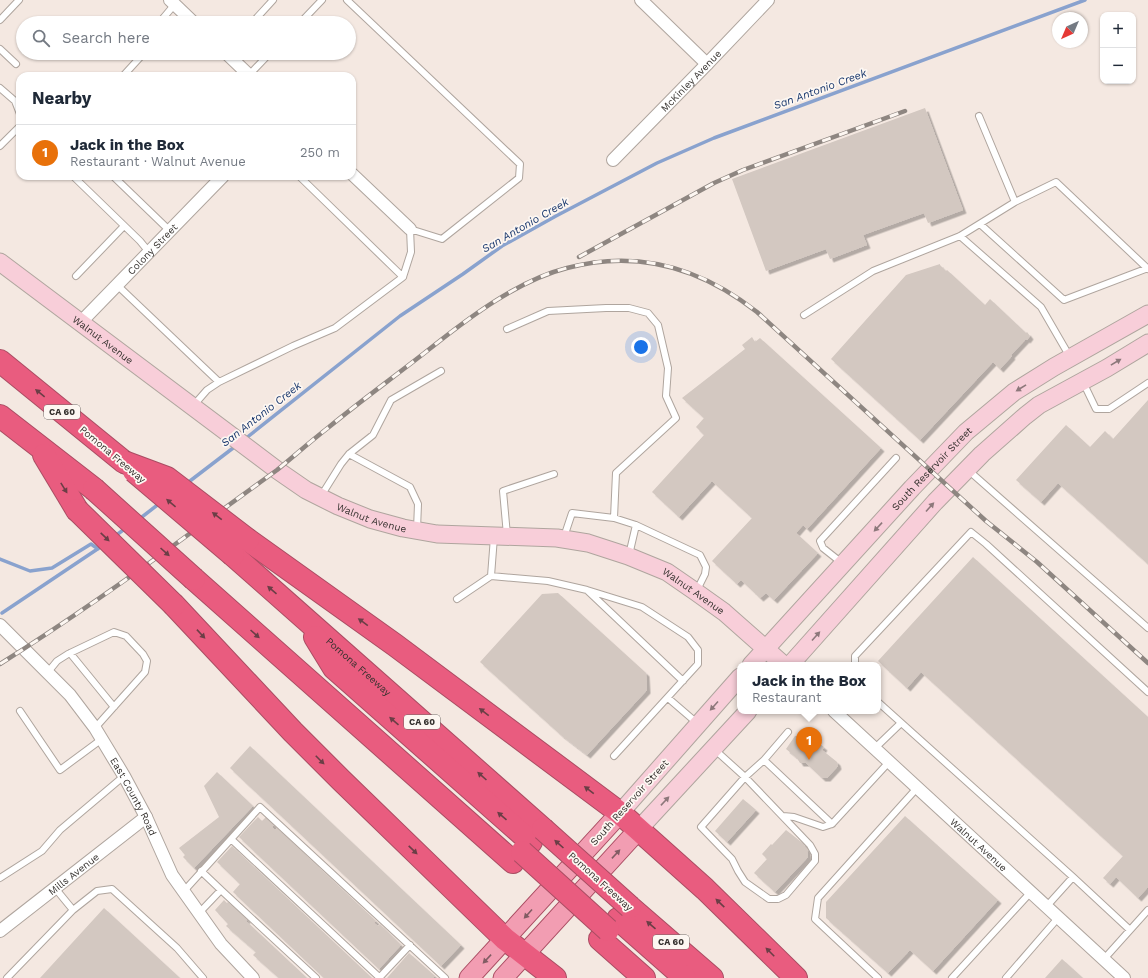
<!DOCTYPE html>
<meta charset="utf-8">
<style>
body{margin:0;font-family:"Work Sans",sans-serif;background:#f2f2f3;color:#1f2937}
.controls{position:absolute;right:12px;top:12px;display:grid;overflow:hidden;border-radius:8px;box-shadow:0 1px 3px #0004}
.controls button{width:36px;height:36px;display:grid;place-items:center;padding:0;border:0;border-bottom:1px solid #e0e1e3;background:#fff;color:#1f2937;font:20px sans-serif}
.compass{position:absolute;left:1052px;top:12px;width:36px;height:36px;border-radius:50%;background:#fff;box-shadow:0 1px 3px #0004;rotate:224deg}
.you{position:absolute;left:641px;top:347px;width:14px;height:14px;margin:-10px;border:3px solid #fff;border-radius:50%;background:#1a73e8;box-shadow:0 0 0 6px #1a73e833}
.badge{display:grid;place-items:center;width:26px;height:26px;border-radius:50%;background:#ea580c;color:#fff;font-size:13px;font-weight:700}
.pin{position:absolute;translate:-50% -33px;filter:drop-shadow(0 1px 2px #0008)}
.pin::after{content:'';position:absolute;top:21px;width:14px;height:12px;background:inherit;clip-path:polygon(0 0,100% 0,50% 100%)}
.popup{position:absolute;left:737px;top:662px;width:144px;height:52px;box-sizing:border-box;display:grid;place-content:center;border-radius:8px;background:#fff;filter:drop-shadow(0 1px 3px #0005);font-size:13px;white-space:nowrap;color:#747a83}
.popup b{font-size:15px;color:#1f2937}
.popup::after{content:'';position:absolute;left:50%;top:100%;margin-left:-8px;border:8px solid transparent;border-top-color:#fff}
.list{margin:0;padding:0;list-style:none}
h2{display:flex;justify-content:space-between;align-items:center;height:52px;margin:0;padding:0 16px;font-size:17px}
h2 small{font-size:13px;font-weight:400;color:#747a83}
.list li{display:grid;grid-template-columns:26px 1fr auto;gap:12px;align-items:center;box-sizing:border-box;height:56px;padding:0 16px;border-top:1px solid #e0e1e3}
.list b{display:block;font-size:15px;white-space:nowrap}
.list p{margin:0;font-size:13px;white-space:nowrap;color:#747a83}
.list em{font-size:13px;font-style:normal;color:#747a83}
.icon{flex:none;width:22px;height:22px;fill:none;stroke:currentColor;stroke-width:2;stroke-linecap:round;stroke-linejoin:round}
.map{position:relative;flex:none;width:1148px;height:978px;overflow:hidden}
.search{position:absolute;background:#fff;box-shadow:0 1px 3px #0004;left:16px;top:16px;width:340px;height:44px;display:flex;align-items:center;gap:10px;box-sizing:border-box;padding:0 14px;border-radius:22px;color:#747a83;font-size:15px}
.panel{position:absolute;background:#fff;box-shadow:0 1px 3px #0004;left:16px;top:72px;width:340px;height:108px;border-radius:12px}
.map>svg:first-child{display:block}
</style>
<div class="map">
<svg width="1148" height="978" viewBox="0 0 1148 978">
<defs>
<filter id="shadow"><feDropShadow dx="3.5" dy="3.5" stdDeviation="0" flood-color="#0004"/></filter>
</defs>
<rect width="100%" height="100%" fill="#f4e8e1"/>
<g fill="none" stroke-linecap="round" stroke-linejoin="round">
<!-- stream -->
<path stroke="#89a2ce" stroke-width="3.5" d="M245,439L400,316L463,274L502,246L556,216L657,163L714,138L1085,0
M186,484L237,445
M138,520L160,503
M115,536L126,528
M0,559L30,571L52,568L91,544L98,549
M2,613L102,546"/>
</g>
<!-- building -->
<path fill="#d3c8c1" filter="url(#shadow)" d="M925,108L963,210L928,223L924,213L863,235L867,245L830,259L826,249L766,271L732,179Z
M940,264V265L946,271L947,270L985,305L990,299L1026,333L1027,332L1030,336L1027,340L1026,339L1011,355L1012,356L1000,369L993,362L920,440L831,359L906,275Z
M752,337L755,342L760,338L881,448L807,529L803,525L796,533L818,553L774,600L766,593L760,598L741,580L737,584L712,561L752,518L712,481L679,517L652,492L704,435L696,427L704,418L682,398L745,349L742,345Z
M1148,400V564L1058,483L1041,502L1016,480L1066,425L1090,447L1105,431L1113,439Z
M973,557L1148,717V887L1138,898L1116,877L1110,884L1103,878L1123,856L921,672L907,688L878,661Z
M558,593L646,673L647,690L587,755L561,735L480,662L542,594Z
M803,733H806L819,745L820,744L824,747L822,750L837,762L838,766L827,778H822L806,763H800L797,758L786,749L795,736H799Z
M250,746L461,945L441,966L230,768Z
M217,772L253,806L194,868L183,857L185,855L179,848L219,817L204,786Z
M743,799L756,810L727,842L715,831Z
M905,816L998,900L933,971L910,950L888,973L826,918V902Z
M258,817L262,821L266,817L274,825L272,827L275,830L277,828L376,921L374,923L378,926L380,924L401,945L379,969L239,837Z
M786,830L805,845L804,846L807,849L808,857L775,892L754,873L767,859L762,854L771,844L772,845Z
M232,846L372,978H324L233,892L240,884L217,862Z
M224,900L227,903L228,902L247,919L246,921L307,978H279L253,955L256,952L226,926L228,924L215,910Z
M104,908L180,978H40Z
M409,953L435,976L433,978H387Z
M1062,959L1083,978H1045Z"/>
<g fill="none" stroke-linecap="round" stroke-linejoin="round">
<defs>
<path id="lane" d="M347,0L520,164L519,178L442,239L410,229L411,252L403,277
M0,20L19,0
M159,23L175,4
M252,23L273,0
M300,23L322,0
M0,49L16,64
M249,75L270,53
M123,76L144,53
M0,88L15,101L20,114
M979,116L1015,202
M0,146L20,126
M73,176L140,241L149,252
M113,176L170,231
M980,224L1064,300L1148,268
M960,236L1041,307L1070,357
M76,276L124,226
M117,285L219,382
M804,315L873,271L960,236L1015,202L1056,182L1148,269
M507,329L548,311L606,308H629L648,313L658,325L668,368L666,396L676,418L616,473L614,518L636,525
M1083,382L1096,409H1109L1148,383
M193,406L207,390L219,382L293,346L335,328L403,277L299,176
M968,470L1148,628
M321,496L341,464L349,454
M417,529L418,504L410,487L349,454L373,435L391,400L441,371
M507,535L503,491L554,474
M494,537L491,576L548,581L587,590L642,607L688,637L698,650V664L614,756
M564,537L572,513L614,518
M629,555L636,525L700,555L706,567L705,574L697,590
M842,563L823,548L820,541L896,458
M588,591L683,681
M457,599L491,576
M70,653L114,707
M855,665V656L971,532L986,544L1148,692
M48,672L57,661L68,654L114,632L126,636L143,654L147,661L145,672L95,728
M668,698L697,723
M878,702L1073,877L1130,930
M20,711L60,770L102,739
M788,732L764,760L832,824L889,762
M714,749L745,777L810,845L815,854V861L786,895L778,899H769L745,882L738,871L732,859L701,827L745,777L764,760
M874,749L901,723
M783,816L794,817L823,827L832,824
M231,839L380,978
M201,871L221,890
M0,878L42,851L60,830L124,776
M55,888L73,910
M184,891L260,807L445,978
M1046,907L1073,877
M199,913L221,890L316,978
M1104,959L1148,910
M7,978L73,910L97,891L112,889L177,948L203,978
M379,978L410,945
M878,978L815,919L818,898L917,788
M952,978L1030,893
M1006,978L1058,918"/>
<g id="street">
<path d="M170,0L194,23"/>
<path d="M641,0L707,64"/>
<path d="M226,53L250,76"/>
<path id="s1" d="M613,160L707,64L768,0"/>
<path d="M352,174L410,229"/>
<path id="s2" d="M81,322L223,176"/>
<path id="s3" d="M0,625L70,695L95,728L124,776L146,817L172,875L221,944L253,978"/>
<path id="s4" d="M834,711L1124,978"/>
<path id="s5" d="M0,931L146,817"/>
</g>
<g id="secondary">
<path id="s6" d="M0,262L277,470L306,490L338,506L370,519L403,528L437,534L557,538L588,543L628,556L667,572L696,592L724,612L784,665"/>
<path id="s7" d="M751,665L912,488L966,432L1014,392L1054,367L1148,314"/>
<path d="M790,665L935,502L982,454L1025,416L1039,405L1107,368L1148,343"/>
<path d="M620,813L740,677"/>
<path d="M639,829L748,711"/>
</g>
<path id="primary" d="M469,978L620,813
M503,978L639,829"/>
<g id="highway">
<path d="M0,361L124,462"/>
<path d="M0,416L94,489"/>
<path d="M44,455L77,510"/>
<path d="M248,540L395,645L620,813L705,889L796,978"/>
<path id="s8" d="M233,555L543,829"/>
<path d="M194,579L513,862"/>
<path d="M174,605L293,732L341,780L505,939L555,978"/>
<path d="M315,637L334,668L531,842"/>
<path d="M630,907L712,978"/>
<path d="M618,919L685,978"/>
<path d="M600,939L644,978"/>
</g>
</defs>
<!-- lane casing -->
<use href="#lane" stroke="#afa59e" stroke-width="8"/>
<!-- street casing -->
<use href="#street" stroke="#afa59e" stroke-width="14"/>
<!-- secondary casing -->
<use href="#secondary" stroke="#afa59e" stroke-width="19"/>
<!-- primary casing -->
<use href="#primary" stroke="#aa4d63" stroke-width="21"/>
<!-- highway casing -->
<use href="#highway" stroke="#aa4d63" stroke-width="24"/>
<!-- lane -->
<use href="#lane" stroke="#fff" stroke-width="6"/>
<!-- street -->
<use href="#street" stroke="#fff" stroke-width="12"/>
<!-- secondary -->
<use href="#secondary" stroke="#f8ced9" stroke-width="17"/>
<!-- primary -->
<use href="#primary" stroke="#f29db2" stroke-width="19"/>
<!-- highway -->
<use href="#highway" stroke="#e95c7f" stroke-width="22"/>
<defs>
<path id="rail" d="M579,257L714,183L743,170L905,111
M0,664C73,618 142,569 211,518C233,502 255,486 277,470C294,456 311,441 329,427C363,399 398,374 432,347C471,316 519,280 567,268C638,249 701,268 757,312L986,521L1037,562L1148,663"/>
</defs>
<!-- rail casing -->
<use href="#rail" stroke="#8e8681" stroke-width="4.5"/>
<!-- rail -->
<use href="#rail" stroke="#fdf7f2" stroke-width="3" stroke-dasharray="9" stroke-linecap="butt"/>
<defs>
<path id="highway-bridge" d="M124,462L167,478L248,540
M134,471L233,555
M94,489L194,579
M77,510L174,605
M543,829L630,907
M522,852L608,930"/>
</defs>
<!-- highway-bridge casing -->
<use href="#highway-bridge" stroke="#aa4d63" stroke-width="24" stroke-linecap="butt"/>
<!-- highway-bridge -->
<use href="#highway-bridge" stroke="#e95c7f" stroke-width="22"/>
</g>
<!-- one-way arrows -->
<defs><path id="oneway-solid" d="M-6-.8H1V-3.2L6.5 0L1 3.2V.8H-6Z"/></defs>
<g fill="#8d787b">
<use href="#oneway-solid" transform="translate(1116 362) rotate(-31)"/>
<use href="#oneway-solid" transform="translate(1021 388) rotate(148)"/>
<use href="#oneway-solid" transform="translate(930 507) rotate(-48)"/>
<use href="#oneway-solid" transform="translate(878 527) rotate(133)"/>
<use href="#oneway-solid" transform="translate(816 636) rotate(-48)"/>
<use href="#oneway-solid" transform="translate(714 706) rotate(132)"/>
<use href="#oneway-solid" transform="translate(665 801) rotate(-47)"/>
</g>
<g fill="#6b3e46">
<use href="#oneway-solid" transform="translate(40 393) rotate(-141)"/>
<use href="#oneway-solid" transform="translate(64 488) rotate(58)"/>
<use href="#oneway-solid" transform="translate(171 503) rotate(-140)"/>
<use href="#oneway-solid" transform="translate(217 516) rotate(-143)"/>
<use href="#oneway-solid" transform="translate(105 537) rotate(44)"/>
<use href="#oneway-solid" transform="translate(165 552) rotate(42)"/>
<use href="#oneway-solid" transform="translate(272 590) rotate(-139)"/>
<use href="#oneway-solid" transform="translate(363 622) rotate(-144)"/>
<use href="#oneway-solid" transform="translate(201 634) rotate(47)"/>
<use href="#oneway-solid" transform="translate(255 634) rotate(42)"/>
<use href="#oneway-solid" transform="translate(484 712) rotate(-143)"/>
<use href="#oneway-solid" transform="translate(394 721) rotate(-139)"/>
<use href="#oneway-solid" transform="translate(320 760) rotate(45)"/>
<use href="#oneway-solid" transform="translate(482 776) rotate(-138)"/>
<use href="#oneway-solid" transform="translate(589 790) rotate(-143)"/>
<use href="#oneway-solid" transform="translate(502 816) rotate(-139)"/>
<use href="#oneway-solid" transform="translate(559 844) rotate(-138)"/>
<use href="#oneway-solid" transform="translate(413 850) rotate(44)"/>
<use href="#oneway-solid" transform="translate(720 903) rotate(-136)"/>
<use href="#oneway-solid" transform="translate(651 925) rotate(-139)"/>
<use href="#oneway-solid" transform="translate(770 952) rotate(-135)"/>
</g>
<g fill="#815c63">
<use href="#oneway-solid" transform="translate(616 854) rotate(-47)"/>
<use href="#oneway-solid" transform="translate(528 914) rotate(132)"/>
<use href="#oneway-solid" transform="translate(487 959) rotate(133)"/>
</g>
<g text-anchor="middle" stroke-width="3.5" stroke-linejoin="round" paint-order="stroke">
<!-- shield labels -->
<g fill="#fdf7f2" stroke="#716c69" stroke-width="1">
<rect x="44" y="405" width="36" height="14" rx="3"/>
<rect x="404" y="715" width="36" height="14" rx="3"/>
<rect x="653" y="935" width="36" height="14" rx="3"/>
</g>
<g font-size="9" font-weight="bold" fill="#35312e">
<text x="62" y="415">CA 60</text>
<text x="422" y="725">CA 60</text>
<text x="671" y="945">CA 60</text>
</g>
<!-- street labels -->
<g font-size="10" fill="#35312e" stroke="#fdf7f2">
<text dy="4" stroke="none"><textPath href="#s1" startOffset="111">McKinley Avenue</textPath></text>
<text dy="4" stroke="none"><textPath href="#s2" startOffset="102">Colony Street</textPath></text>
<text dy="4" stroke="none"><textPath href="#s6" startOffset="129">Walnut Avenue</textPath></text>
<text transform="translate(113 454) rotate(40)" y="4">Pomona Freeway</text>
<text dy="4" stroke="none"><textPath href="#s7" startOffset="267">South Reservoir Street</textPath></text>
<text dy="4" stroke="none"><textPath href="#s6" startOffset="453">Walnut Avenue</textPath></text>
<text dy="4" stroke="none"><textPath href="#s6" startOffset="789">Walnut Avenue</textPath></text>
<text dy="4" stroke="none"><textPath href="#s8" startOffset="168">Pomona Freeway</textPath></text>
<text dy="4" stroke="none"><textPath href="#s3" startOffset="219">East County Road</textPath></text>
<text transform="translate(629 802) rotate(-48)" y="4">South Reservoir Street</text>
<text dy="4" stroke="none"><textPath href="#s4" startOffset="197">Walnut Avenue</textPath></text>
<text dy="4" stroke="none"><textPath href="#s5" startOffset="93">Mills Avenue</textPath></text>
<text transform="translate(601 881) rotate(42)" y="4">Pomona Freeway</text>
</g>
<!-- water labels -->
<g font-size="11" font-style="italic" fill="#18376d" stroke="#fdf7f2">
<text transform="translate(820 89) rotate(-20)" y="4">San Antonio Creek</text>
<text transform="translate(525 225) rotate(-30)" y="4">San Antonio Creek</text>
<text transform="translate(261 414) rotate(-38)" y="4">San Antonio Creek</text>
</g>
</g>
</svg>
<div class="controls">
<button>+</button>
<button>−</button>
</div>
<svg class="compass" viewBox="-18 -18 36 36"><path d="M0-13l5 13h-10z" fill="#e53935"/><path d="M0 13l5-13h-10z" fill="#747a83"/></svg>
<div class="you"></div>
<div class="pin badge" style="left:809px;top:760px;background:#e8710a">1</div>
<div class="popup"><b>Jack in the Box</b>Restaurant</div>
<div class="search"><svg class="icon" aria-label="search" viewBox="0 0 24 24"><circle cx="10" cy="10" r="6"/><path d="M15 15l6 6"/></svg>Search here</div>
<section class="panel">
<h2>Nearby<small></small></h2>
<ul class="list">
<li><span class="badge" style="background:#e8710a">1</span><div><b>Jack in the Box</b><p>Restaurant · Walnut Avenue</p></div><em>250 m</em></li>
</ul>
</section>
</div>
